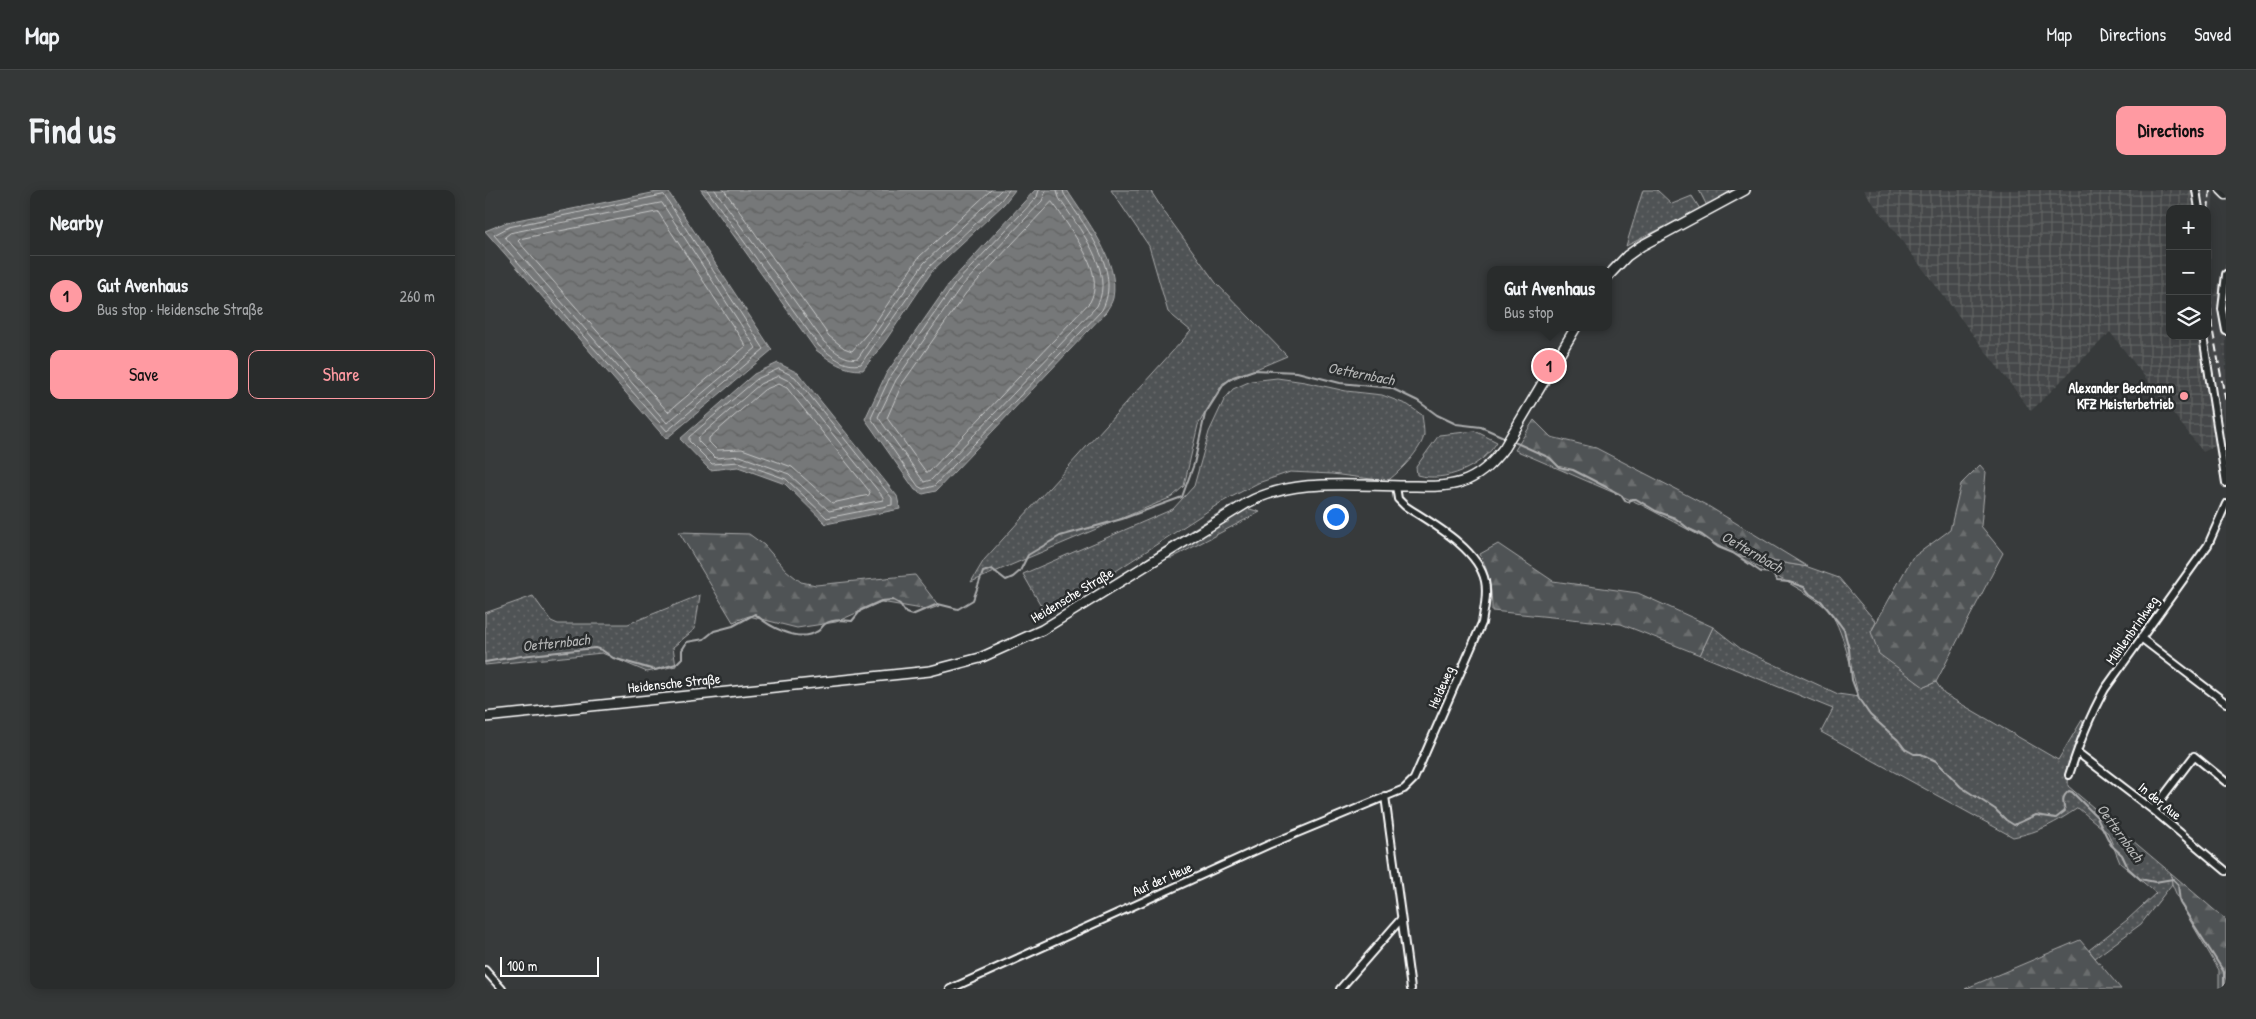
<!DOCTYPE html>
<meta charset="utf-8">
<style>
body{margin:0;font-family:"Patrick Hand",sans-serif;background:#353838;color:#f1f3f6}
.controls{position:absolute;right:15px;top:15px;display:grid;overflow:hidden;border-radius:10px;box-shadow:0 2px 12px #0003}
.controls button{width:45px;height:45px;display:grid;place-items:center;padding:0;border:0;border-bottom:1px solid #454848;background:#292c2c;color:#f1f3f6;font:25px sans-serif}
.scale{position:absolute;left:15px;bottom:12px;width:99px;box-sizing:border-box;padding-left:5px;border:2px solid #fff;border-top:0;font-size:14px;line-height:18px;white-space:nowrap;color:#fff;-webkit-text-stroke:4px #2a2d2e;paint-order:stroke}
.you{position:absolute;left:850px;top:326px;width:18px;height:18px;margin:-12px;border:4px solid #fff;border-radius:50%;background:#1a73e8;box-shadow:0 0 0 8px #1a73e833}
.badge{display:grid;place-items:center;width:32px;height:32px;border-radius:50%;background:#ff9aa2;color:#111;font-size:16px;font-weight:700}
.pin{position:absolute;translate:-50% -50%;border:2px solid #fff;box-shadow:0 1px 5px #0006}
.popup{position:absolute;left:1002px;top:76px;width:125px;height:65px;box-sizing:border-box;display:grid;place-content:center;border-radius:10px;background:#292c2c;filter:drop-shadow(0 1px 4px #0005);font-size:16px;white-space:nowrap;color:#a5a7a9}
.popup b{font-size:19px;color:#f1f3f6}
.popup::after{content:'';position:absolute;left:50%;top:100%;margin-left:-10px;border:10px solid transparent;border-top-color:#292c2c}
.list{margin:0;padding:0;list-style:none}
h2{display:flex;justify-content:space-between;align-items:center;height:65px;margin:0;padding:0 20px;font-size:21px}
h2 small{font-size:16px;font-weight:400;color:#a5a7a9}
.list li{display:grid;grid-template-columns:32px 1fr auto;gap:15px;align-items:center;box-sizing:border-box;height:80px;padding:0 20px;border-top:1px solid #454848}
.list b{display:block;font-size:19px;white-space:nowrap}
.list p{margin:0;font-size:16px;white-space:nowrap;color:#a5a7a9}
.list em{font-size:16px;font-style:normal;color:#a5a7a9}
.actions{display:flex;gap:10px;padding:15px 20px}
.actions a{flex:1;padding:11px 0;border:1px solid #ff9aa2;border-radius:10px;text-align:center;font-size:18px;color:#ff9aa2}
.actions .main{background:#ff9aa2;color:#111}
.icon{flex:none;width:28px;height:28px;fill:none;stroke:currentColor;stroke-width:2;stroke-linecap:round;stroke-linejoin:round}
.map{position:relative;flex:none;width:1741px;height:799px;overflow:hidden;border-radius:10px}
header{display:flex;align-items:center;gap:30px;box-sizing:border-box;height:70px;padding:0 25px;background:#292c2c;border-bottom:1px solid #454848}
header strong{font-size:24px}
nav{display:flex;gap:28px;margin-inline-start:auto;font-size:18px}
.intro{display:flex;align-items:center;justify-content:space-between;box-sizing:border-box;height:120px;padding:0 30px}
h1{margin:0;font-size:35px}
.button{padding:12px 22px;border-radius:10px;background:#ff9aa2;color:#111;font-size:18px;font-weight:700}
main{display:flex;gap:30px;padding:0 30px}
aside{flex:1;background:#292c2c;border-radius:10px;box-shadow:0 2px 12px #0003}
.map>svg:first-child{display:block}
</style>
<header>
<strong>Map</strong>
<nav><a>Map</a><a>Directions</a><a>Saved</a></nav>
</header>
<div class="intro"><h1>Find us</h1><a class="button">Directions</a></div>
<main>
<aside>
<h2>Nearby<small></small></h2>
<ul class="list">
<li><span class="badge">1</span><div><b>Gut Avenhaus</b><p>Bus stop · Heidensche Straße</p></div><em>260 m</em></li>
</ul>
<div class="actions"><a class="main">Save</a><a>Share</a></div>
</aside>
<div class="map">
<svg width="1741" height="799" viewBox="0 0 1741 799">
<defs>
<pattern id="industrial-grid" width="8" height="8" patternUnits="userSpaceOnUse" patternTransform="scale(1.25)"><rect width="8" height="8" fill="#444748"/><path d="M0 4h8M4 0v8" fill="none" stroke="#606363"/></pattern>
<pattern id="green-dots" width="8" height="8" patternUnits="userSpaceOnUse" patternTransform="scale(1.25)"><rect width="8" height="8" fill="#505354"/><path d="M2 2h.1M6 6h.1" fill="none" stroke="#6a6d6e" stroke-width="1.8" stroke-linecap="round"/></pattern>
<pattern id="forest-firs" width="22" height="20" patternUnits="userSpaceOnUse" patternTransform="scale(1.25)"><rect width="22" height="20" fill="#505354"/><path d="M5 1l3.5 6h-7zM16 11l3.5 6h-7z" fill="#6a6d6e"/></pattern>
<pattern id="water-waves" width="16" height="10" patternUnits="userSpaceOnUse" patternTransform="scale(1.25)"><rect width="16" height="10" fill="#767879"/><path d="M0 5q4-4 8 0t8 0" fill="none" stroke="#616262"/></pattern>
</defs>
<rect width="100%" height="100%" fill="#373a3b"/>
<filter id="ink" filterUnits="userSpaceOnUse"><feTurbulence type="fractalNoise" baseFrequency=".02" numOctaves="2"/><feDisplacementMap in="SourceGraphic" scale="10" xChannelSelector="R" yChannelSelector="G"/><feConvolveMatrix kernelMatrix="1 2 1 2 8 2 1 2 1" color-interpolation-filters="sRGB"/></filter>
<g filter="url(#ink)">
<!-- built -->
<path fill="#444748" d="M1719,0L1729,1L1726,36V94L1730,105L1741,178V247L1731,192L1722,130V19H1718Z"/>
<!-- industrial -->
<path fill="url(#industrial-grid)" d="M1378,0H1719L1716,19H1685V146H1720L1734,254L1718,262L1625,142L1546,221Z
M1741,72V178L1730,105Z"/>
<!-- green -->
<path fill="url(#green-dots)" stroke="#a8a9aa" d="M626,0H665L680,23L731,93L802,166L738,193L713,235L699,296L687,307L486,392L499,370L706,141L683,122L664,56Z
M1158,0H1172L1187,14L1207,6L1215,19L1141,56Z
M1214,0H1247L1222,16Z
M792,188L820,192L861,201L897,205L923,215L937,225C938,232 939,239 939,245C937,259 913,284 902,291L847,284L805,282L773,293L735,313L562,426L538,384L688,319L709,296L724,242L739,210L748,199L766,191Z
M990,241L1012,252C997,277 960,293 932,285L931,277L954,245Z
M748,314L775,322L687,368L659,370Z
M1251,365L1323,377L1354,388L1391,432L1386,442L1439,497L1451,492L1459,504L1573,570L1597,530L1599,536L1584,573L1583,596L1686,683L1687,694L1656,734L1610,768L1604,760L1642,730L1671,703L1635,673L1623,643L1593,618C1570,633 1555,642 1528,647L1336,542L1348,519L1215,465L1228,437L1256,459L1353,504L1374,507C1368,486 1357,434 1343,420C1323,400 1277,380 1251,365Z
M215,405L210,439L188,457L191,476L162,482L117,463L0,475V423L48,406L66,431L73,434H143Z"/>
<!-- forest -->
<path fill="url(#forest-firs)" stroke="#a8a9aa" d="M1049,230L1066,247L1111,258L1223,316L1323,377L1251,365L1155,314L1030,260Z
M1495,275L1501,282L1496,336L1518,363L1451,492L1439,497L1394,464L1386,442L1427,368L1465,340L1476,294Z
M194,342L264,344L279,355L301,380L316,392L331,395L430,385L454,416L443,420L396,412L351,432L312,438L264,426L248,432Z
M1013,354L1068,391L1153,403L1228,437L1215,465L1136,434L1007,421C1007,401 1004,382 995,364Z
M1686,683L1741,730V799H1734V780L1696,715L1687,694Z
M1595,750L1636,799H1480L1491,794Z"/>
<!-- water -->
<path fill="url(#water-waves)" stroke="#adaeaf" d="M182,0L287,160L181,249L0,41L22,32Z
M216,0H530L519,14L448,80L401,150L378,180C357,180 347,172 331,160Z
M550,0H582C601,30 635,71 628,108C627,113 623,118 621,122L451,301L438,304L430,300L380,229L401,184L466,91Z
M293,173L313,183L412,306L415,319L341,334L300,294L253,277L225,280L195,249L269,184Z"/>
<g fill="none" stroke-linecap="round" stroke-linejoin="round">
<!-- shore -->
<path stroke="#c8c9c9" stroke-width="1" d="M222,0L334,156C347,166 359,178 376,174L444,77L516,10L524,0
M230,0L339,152C349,160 359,171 373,168L439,73L516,0
M239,0L344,146L359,158L367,161L386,139L434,67L506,0
M554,0L552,7L470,94L405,187L386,228L433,296L438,299L449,296L617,120C638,80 599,36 579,4L578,0
M561,0L557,11L475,98L411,190L393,227L439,292L446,290L612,116C631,81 592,36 574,8L572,0
M179,5L279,159L182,241L9,45L24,37Z
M567,12C573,19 578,28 583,35C596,56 619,86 605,112L444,282H441L402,228L417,194L481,103Z
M177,13L271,158L182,233L20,47L25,43Z
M173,22L261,156L183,222L33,51L35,49Z
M294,179L310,187L407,308V315L342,328L301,289L254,272L227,274L204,251V247L272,189Z
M294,186L306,192L398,307V310L344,321L304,284L255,266L230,268L213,251V248L275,194Z
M294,194L302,198L385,302L384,305L347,313L307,277L257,259L232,260L224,252V248L279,200Z"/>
<!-- stream -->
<path stroke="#adaeaf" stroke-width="2" d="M1027,251L1065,268L1074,277L1088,280L1127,300L1136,305L1140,311L1144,312L1146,309H1151L1171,321L1190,328L1204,339L1217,345L1233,357L1248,363L1276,382L1287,383L1292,391L1304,392L1319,397L1325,404L1336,411L1354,433L1359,440L1364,459L1367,490L1374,509L1385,525L1413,550L1420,559L1429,564H1436L1451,571L1476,597L1510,619L1521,630L1529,635L1551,625L1571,628L1580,621C1578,613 1576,607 1584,601L1587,602L1612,627L1626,655L1637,665L1643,678L1655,689L1670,692L1688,689L1693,694L1695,713L1739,782V799
M0,472L36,466L110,458L117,460L128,468L170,480L191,474L197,468V460L202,452L219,449L229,441L248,436L270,424C283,436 313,453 331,442C335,441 337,436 340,434C347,429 359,430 367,431L376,420L396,411L408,410L415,414L421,423L427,425L453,414L473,419L488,410L498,382L507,379L521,390L528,387L535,381L543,365L575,346L637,329L697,307L709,274L720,224L739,194L748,187L769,180L812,182L855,193L906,198L933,211L952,225L971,234L996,237L1021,248"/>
<defs>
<path id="minor" d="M1711,0L1714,19
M1741,84L1737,119L1741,141
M1718,146L1741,293
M1656,448L1741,513
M1592,562L1668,620L1741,681
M1584,585C1594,555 1604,527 1620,499L1723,355L1741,314
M900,606L926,799
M1668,620L1709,566L1741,592
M0,780L17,799
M465,799L783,655L919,599L929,589L997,433C999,419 1003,405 1000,391C993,358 946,333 920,316L913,309L911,296
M855,799L916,729"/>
<path id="tertiary" d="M1736,0L1741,5"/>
<path id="secondary" d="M1123,86L1142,66L1156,56L1260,0
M0,527L445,481L495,468L557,440L762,313C810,287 868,296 921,296C941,296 963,298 982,290C998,283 1008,272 1019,258L1091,137"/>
</defs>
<!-- minor casing -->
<use href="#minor" stroke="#fff" stroke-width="10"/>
<!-- tertiary casing -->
<use href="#tertiary" stroke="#fff" stroke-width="11"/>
<!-- secondary casing -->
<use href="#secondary" stroke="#fff" stroke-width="12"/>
<!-- minor -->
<use href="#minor" stroke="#2a2d2e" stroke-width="6"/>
<!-- tertiary -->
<use href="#tertiary" stroke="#2a2d2e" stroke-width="8"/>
<!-- secondary -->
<use href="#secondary" stroke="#2a2d2e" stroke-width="9"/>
<!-- rail -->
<path stroke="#fff" stroke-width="2" stroke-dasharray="8 4" stroke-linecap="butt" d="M1722,32L1725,0
M1722,71L1727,137L1741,213"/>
</g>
</g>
<!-- markers -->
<circle fill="#ff9aa2" stroke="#2a2d2e" stroke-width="2" cx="1699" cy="206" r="5"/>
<g text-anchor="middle" stroke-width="5" stroke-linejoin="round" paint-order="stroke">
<!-- poi labels -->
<g font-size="14" font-weight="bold" fill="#fff" stroke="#2a2d2e" text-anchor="end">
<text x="1689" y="203">Alexander Beckmann<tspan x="1689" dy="16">KFZ Meisterbetrieb</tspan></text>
</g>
<!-- street labels -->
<g font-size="14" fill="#fff" stroke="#2a2d2e">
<text transform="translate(587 405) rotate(-31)" y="5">Heidensche Straße</text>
<text transform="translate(1647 440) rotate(-55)" y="5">Mühlenbrinkweg</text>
<text transform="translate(189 493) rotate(-6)" y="5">Heidensche Straße</text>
<text transform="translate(956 497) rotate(-66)" y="5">Heideweg</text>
<text transform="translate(1675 611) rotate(39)" y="5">In der Aue</text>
<text transform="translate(677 689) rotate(-24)" y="5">Auf der Heue</text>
</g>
<!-- water labels -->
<g font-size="15" font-style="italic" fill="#b4b5b5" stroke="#2a2d2e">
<text transform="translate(876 184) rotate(11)" y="5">Oetternbach</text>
<text transform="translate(1267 362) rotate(30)" y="5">Oetternbach</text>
<text transform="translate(71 453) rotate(-6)" y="5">Oetternbach</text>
<text transform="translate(1635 643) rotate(54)" y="5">Oetternbach</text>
</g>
</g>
</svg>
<div class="controls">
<button>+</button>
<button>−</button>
<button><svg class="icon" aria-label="layers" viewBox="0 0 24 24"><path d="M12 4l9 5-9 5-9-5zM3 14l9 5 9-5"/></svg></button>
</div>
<div class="scale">100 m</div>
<div class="you"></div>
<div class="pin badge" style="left:1064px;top:176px">1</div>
<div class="popup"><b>Gut Avenhaus</b>Bus stop</div>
</div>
</main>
